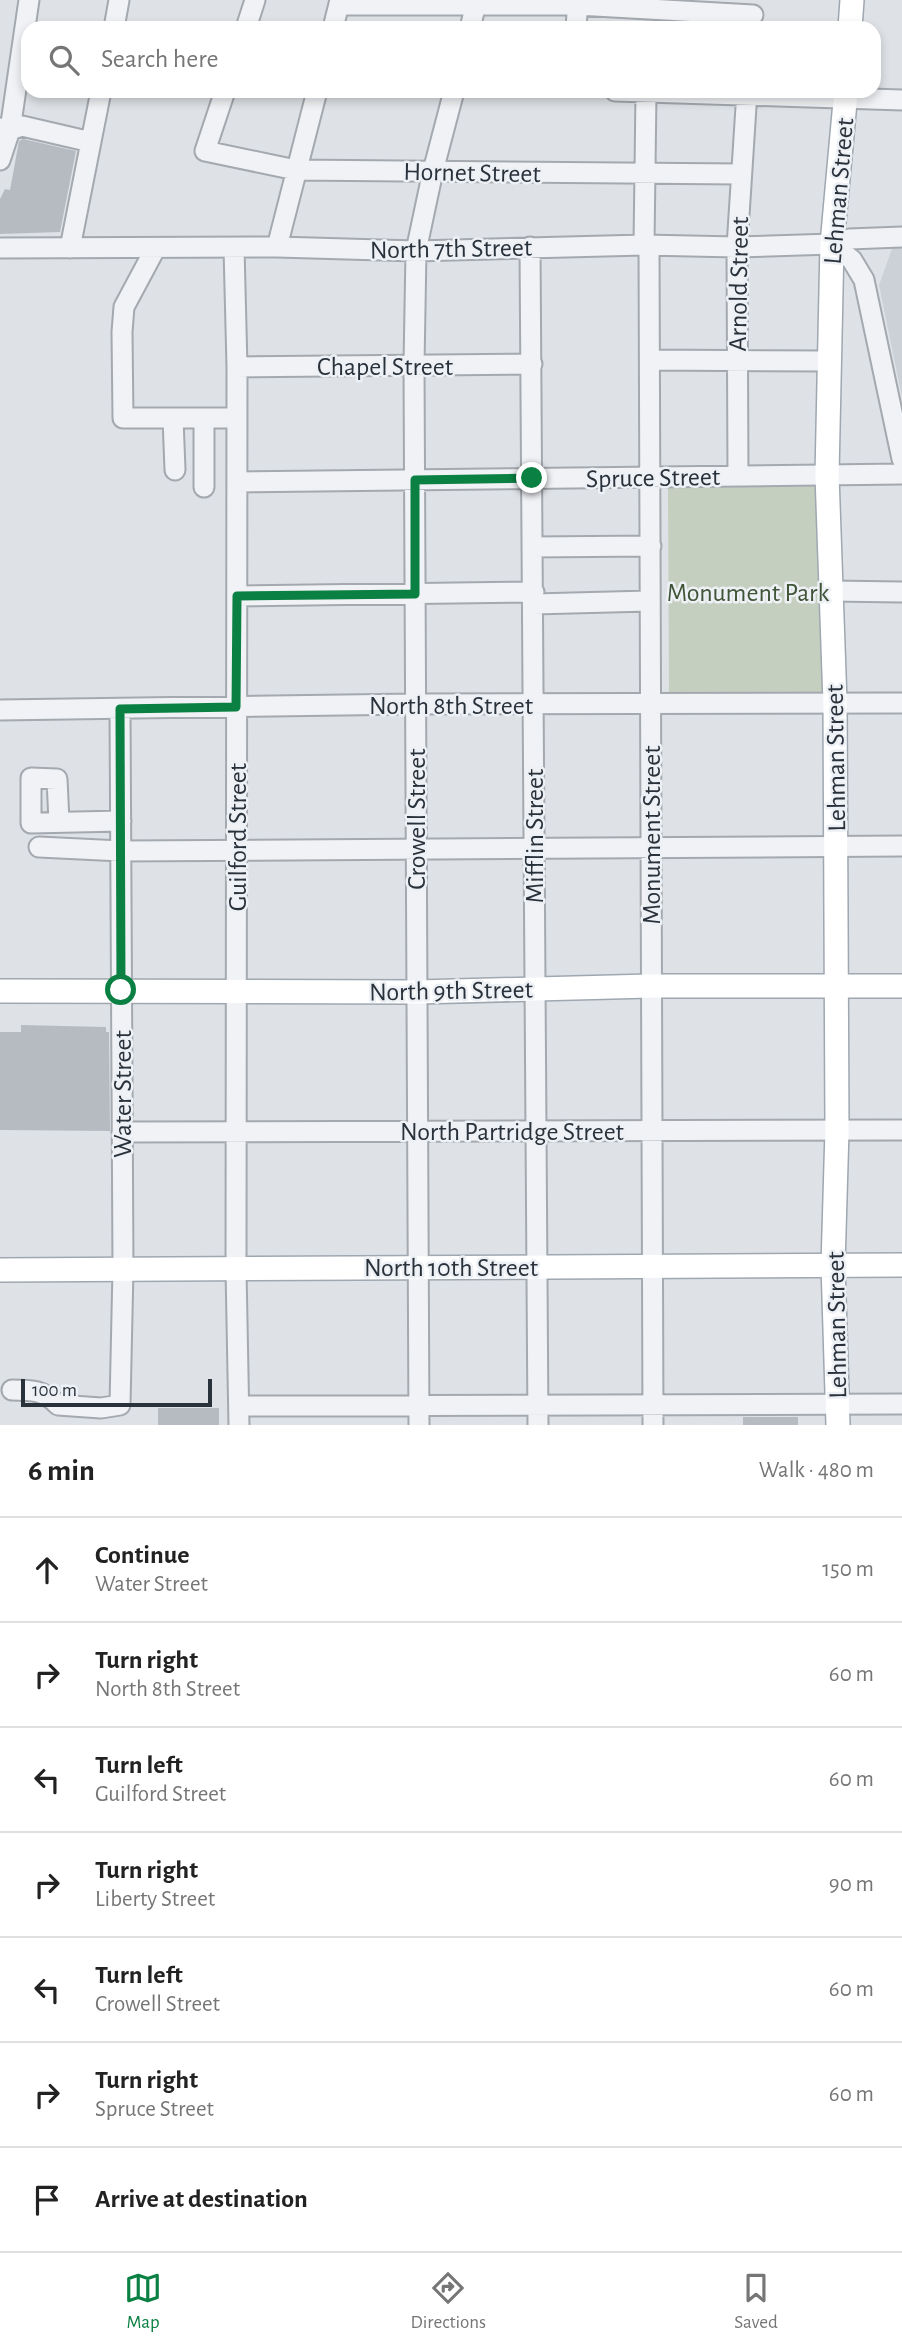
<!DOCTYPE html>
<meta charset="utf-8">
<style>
body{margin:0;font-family:"Alegreya Sans",sans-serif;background:#f2f2f2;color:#222}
.scale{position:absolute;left:21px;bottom:18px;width:191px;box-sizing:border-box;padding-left:7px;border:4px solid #29313b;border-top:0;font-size:19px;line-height:24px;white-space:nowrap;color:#29313b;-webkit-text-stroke:5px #edf0f4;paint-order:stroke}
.stop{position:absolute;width:21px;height:21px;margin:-16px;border:5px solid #0b8043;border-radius:50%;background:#fff}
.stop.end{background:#0b8043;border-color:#fff;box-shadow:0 2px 7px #0008}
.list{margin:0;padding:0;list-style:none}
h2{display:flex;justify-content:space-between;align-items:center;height:91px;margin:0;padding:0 28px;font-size:30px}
h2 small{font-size:23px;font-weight:400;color:#767676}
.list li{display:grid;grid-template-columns:46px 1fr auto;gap:21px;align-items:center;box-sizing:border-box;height:105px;padding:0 28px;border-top:2px solid #e0e0e0}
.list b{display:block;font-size:26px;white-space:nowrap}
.list p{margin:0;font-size:23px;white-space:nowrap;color:#767676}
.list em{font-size:23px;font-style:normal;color:#767676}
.icon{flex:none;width:38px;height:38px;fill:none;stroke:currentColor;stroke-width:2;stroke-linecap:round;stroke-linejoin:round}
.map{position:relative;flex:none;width:902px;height:1425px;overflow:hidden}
.search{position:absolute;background:#fff;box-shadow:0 4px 10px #0003;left:21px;right:21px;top:21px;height:77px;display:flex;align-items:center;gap:18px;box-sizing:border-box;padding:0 24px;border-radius:21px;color:#767676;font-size:26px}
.sheet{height:826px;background:#fff}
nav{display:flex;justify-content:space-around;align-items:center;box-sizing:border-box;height:98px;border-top:2px solid #e0e0e0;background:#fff;font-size:19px;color:#767676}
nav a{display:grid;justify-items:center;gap:4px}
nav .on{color:#0b8043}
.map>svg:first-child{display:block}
</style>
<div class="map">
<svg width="902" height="1425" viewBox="0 0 902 1425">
<rect width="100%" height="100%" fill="#dee2e6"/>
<!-- built -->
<path fill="#ccd1d7" d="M893,246H902V397L879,285Z"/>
<!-- green -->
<path fill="#c5cfc0" d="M826,486L830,696L669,697L668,488Z"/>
<!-- building -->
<path fill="#b6bbc2" d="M23,139L76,151L60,232L0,234V199L5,189L10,190L19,141Z
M21,1025L106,1027V1032H109L110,1131L0,1130V1032H21Z
M158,1408H219V1425H158Z
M743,1417H798V1425H743Z"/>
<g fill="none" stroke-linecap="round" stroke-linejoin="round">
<defs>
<path id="minor" d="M339,5H578L753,15
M114,28L119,0
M246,28L255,0
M333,28L340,0
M470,28L477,0
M576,28L578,0
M225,91L205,151L296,170L740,174
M615,91L902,100
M0,128L10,130L22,126L91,142
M0,160L10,130L29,0
M832,244L852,260L864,280L902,459
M644,245L646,92
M649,245L653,1425
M277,247L317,91
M530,247L538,1425
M0,248L277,247L416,251L644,245L737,247L832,244L849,239L902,237
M70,248L101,91
M234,248L237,367L236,1270L239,1425
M155,249L124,307L122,332L123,418H237
M650,360L829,361
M237,367L532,364
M173,418L175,470
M204,418V487
M738,476L737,247L747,91
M237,482L902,474
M532,547L651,546
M831,591L902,592
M237,596L534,592
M534,604L649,601
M0,710L415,704L902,703
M59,822L57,779L31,778V823L121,821
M39,847L121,851L902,846
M122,1132L902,1130
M12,1390C32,1390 44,1390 58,1405L101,1408L120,1405L123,1269L120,709
M239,1406L902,1404
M419,1425L414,365L416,251L433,171L454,91"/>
<path id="major" d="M850,28L852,0
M0,991L418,992L650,986H902
M0,1270L902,1265
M838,1425L833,1265L837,1130L835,702L827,475L832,244L846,91"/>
</defs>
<!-- minor casing -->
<use href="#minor" stroke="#a4a9af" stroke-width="23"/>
<!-- major casing -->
<use href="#major" stroke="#9fa7b0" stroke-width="26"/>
<!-- minor -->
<use href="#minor" stroke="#f0f2f5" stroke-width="19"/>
<!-- major -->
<use href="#major" stroke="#fff" stroke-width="23"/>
</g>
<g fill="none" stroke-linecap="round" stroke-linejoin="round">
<!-- route -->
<path stroke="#0b8043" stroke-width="9" d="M121,990L120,709L236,707L237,596L415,594V480L532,478"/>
</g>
<g text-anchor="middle" stroke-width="5" stroke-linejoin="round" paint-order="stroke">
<!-- street labels -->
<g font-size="26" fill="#29313b" stroke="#edf0f4">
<text transform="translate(472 172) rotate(1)" y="9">Hornet Street</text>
<text transform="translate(838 191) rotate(-85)" y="9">Lehman Street</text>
<text transform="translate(451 248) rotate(-1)" y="9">North 7th Street</text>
<text transform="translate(738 284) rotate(-89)" y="9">Arnold Street</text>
<text x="385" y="375">Chapel Street</text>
<text transform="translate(653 477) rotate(-1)" y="9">Spruce Street</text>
<text x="451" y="714">North 8th Street</text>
<text transform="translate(835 758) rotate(-91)" y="9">Lehman Street</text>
<text transform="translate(416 819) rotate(-90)" y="9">Crowell Street</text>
<text transform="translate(651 835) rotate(-90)" y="9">Monument Street</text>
<text transform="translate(534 836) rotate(-90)" y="9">Mifflin Street</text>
<text transform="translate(237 837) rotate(-90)" y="9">Guilford Street</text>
<text transform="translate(451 990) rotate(-1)" y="9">North 9th Street</text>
<text transform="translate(122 1094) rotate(-90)" y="9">Water Street</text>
<text x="512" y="1140">North Partridge Street</text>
<text x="451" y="1276">North 10th Street</text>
<text transform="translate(836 1325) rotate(-91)" y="9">Lehman Street</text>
</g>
<!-- park labels -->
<g font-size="26" fill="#405538" stroke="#edf0f4">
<text x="748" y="601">Monument Park</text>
</g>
</g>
</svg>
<div class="scale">100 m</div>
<div class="stop" style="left:121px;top:990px"></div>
<div class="stop end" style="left:532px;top:478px"></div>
<div class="search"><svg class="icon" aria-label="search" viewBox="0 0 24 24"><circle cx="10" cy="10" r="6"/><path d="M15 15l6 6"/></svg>Search here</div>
</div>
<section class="sheet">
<h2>6 min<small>Walk · 480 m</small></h2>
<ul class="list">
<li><svg class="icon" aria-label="ahead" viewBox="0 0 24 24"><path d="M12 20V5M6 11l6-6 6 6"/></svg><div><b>Continue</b><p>Water Street</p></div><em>150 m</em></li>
<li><svg class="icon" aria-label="right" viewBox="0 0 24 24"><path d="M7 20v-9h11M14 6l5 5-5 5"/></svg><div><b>Turn right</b><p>North 8th Street</p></div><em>60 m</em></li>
<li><svg class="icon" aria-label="left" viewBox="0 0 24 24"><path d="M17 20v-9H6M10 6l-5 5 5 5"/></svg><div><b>Turn left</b><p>Guilford Street</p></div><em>60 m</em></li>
<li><svg class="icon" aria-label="right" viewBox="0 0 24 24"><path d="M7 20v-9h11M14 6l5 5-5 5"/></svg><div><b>Turn right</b><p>Liberty Street</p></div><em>90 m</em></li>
<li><svg class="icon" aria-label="left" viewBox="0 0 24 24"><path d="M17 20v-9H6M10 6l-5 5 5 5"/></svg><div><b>Turn left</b><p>Crowell Street</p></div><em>60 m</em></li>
<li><svg class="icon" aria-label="right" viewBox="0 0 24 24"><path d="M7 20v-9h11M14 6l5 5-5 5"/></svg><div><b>Turn right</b><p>Spruce Street</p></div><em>60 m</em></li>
<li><svg class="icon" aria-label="arrive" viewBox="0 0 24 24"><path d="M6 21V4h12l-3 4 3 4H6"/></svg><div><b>Arrive at destination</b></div></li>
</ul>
</section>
<nav>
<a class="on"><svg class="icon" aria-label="map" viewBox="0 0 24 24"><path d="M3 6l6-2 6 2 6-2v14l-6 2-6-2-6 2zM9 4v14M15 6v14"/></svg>Map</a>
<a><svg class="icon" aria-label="directions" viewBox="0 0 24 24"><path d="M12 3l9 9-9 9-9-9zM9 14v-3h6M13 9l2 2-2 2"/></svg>Directions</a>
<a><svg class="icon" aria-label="saved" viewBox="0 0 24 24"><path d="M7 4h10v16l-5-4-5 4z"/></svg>Saved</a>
</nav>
